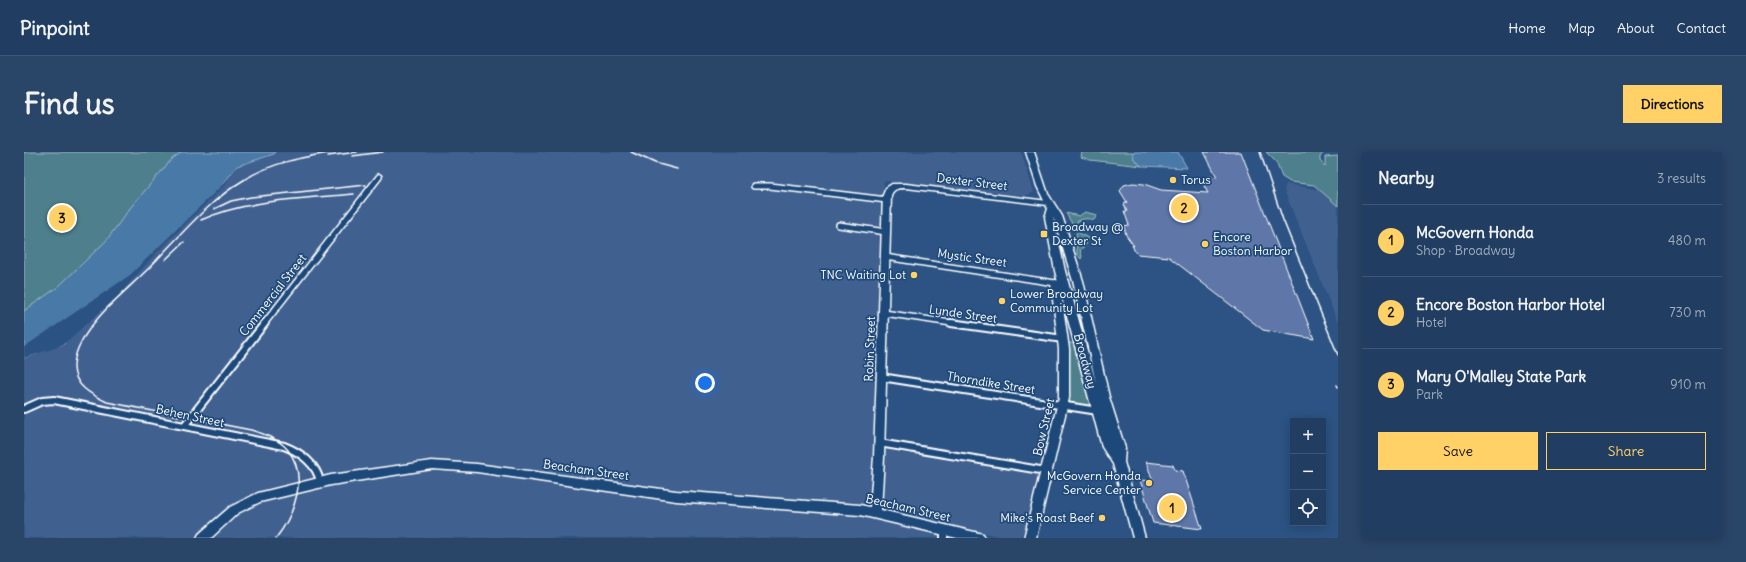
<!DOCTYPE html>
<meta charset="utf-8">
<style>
body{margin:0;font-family:Delius,sans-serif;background:#294568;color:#f1f3f6}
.controls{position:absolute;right:12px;bottom:12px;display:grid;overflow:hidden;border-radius:0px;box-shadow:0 2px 10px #0003}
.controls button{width:36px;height:36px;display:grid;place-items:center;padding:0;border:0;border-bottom:1px solid #3e5777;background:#213e62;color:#f1f3f6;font:20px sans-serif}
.you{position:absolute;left:681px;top:231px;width:14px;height:14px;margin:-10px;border:3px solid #fff;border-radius:50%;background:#1a73e8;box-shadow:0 0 0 6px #1a73e833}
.badge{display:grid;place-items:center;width:26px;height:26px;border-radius:50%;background:#ffd166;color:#111;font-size:13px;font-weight:700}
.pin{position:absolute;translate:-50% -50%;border:2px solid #fff;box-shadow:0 1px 4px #0006}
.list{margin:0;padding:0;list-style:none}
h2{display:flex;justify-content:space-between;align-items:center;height:52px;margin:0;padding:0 16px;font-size:17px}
h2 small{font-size:13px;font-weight:400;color:#a2aebe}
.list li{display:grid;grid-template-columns:26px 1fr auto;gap:12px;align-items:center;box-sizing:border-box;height:72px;padding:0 16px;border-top:1px solid #3e5777}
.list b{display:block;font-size:15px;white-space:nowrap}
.list p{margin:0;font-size:13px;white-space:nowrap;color:#a2aebe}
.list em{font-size:13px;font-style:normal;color:#a2aebe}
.actions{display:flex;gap:8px;padding:12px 16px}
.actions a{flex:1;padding:9px 0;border:1px solid #ffd166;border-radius:0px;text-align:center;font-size:14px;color:#ffd166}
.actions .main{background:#ffd166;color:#111}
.icon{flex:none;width:22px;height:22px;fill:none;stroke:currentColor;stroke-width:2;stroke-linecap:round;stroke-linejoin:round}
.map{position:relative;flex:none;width:1314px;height:386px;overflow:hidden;border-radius:0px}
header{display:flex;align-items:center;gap:24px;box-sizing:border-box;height:56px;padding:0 20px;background:#213e62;border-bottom:1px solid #3e5777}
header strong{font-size:19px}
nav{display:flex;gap:22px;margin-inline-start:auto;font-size:14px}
.intro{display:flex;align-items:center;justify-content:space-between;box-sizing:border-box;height:96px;padding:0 24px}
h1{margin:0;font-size:28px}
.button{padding:10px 18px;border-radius:0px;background:#ffd166;color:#111;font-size:14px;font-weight:700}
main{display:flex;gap:24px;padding:0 24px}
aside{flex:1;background:#213e62;border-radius:0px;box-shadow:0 2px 10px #0003}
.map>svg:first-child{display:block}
</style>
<header>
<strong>Pinpoint</strong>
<nav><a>Home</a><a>Map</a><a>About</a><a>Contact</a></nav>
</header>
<div class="intro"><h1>Find us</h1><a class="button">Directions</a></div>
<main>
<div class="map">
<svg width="1314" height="386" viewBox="0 0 1314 386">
<rect width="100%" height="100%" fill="#2c5383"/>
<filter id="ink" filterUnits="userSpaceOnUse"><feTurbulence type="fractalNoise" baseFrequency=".025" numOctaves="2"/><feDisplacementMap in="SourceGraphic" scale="8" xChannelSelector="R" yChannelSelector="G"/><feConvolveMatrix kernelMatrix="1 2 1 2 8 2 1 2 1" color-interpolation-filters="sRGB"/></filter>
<g filter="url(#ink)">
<!-- built -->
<path fill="#3f6190" d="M221,0H997L1010,40L1002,44L860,29L849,296L1016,323L1003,376L995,386H982L913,370L914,386H0V206L40,192L97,142L109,127L110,123L148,82L198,33Z
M1262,32L1303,39L1314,49V171L1260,38Z"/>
<!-- green -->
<path fill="#4d808c" stroke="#a6c0c6" d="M0,0H158L148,7L107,55L82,89L34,135L0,159Z
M1058,0H1109L1110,7L1118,14L1066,8L1057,5Z
M1242,0H1300L1296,5V9L1301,14V5L1314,4V54L1290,33L1266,30L1258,25L1252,10Z
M1061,60L1073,63L1070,68C1064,66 1057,66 1052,71L1053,79H1052L1042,61L1055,64Z
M1052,81H1055L1064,86L1062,93L1056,98L1058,104L1057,107L1053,102Z
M1046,191L1053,192L1069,255L1045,250L1044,192Z"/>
<!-- water -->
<path fill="#4a79a6" stroke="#92afca" d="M158,0H252L250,2L213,14L198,33L128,103L97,142L40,192L0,206V159L34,135L82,89L107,55L148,7Z
M1109,0H1154L1163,16L1118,14L1110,7Z"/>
<!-- pier -->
<path fill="#2c5383" d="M203,28H205L199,35L129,104L97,142L43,190L32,196L0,206V195L106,123Z"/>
<!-- building -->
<path fill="#5f77a8" stroke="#fff" d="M1180,0H1217L1290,187L1239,178L1145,105L1113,102L1111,100L1108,93L1110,94L1102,83L1100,74L1105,73L1100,59L1103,60L1100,52L1103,50L1096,39L1100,33L1109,31L1120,32L1137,38L1184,41L1180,34V28L1186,24L1193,25Z
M1122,310L1149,313L1151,318L1159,319L1178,377L1129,371L1116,328L1129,329Z"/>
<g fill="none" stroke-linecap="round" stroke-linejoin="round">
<defs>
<path id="street-far1" d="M730,34H746L863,48
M815,73L862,80
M861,105L1031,131
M860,161L934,172
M240,172L355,25"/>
<path id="street" d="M927,171L1039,187
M857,225L1074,259
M0,257L18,249L30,248L260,294C276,300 293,312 296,330
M160,274L241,171
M855,291L1022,319
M920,378V386"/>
<path id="secondary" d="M868,32H882L1024,49L1028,51L1024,53L882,36C875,36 870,36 867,43L860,305L857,358L955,381L959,382L961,386H933L836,363L652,349L453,320L408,317L307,333L236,350L214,361L187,386H173L175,382L206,355L234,341L307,323L408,309L453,312L652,339L836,353L846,355L850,305L859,43L862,36Z
M1031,128L1043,130L1044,132L1040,135L1036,134L1045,197V246L1012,386H1000L1035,246V197L1027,131Z"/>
<path id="primary" d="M1002,0H1010L1024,42L1038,64L1059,129L1085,245L1101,296L1100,310L1121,386H1109L1089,312L1078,295L1031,119L1021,65L1024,57L1013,34ZM1029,64L1049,129L1072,231L1041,119Z"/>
</defs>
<!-- street-far1 casing -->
<use href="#street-far1" stroke="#fff" stroke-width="8"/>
<!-- street casing -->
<use href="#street" stroke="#fff" stroke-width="10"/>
<!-- secondary casing -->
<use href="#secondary" stroke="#fff" stroke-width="3"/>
<!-- primary casing -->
<use href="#primary" stroke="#fff" stroke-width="3"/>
<!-- street-far1 -->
<use href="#street-far1" stroke="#1f4a7a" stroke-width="5"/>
<!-- street -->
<use href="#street" stroke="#1f4a7a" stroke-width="6"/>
<!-- secondary -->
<use href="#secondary" fill="#1f4a7a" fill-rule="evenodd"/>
<!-- primary -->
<use href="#primary" fill="#1f4a7a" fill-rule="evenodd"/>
<!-- rail -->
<path stroke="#fff" stroke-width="1.5" d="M607,0L631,11L653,17
M1236,0L1259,68L1314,203
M304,4L333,0
M328,4L359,0
M190,57L207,49L227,45L342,33
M177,68C224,47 279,47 330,42
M141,108L160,90
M1313,233L1314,235
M252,386C270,363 285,325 264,298C255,287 240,282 227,278L83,250C68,243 50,234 50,215C50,202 57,188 64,179C81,155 105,136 125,116C156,84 185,48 223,26C250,10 280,5 310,0"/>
</g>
</g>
<!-- markers -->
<g fill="#ffd166" stroke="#1f4a7a" stroke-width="1.5">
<circle cx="1149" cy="28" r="4"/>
<rect x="1016" y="78" width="8" height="8" rx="2"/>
<circle cx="1181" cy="92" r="4"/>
<circle cx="890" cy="123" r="4"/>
<circle cx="978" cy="149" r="4"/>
<circle cx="1125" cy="331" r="4"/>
<circle cx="1078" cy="366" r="4"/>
</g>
<g text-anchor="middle" stroke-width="3.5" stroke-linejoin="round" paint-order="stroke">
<!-- poi labels -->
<g font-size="12" fill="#fff" stroke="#1f4a7a" text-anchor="start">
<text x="1157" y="32">Torus</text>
<text x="1028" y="79">Broadway @<tspan x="1028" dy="14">Dexter St</tspan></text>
<text x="1189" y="89">Encore<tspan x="1189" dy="14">Boston Harbor</tspan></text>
<text x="882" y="127" text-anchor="end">TNC Waiting Lot</text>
<text x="986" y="146">Lower Broadway<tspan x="986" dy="14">Community Lot</tspan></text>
<text x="1117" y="328" text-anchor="end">McGovern Honda<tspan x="1117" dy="14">Service Center</tspan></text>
<text x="1070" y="370" text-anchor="end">Mike's Roast Beef</text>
</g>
<!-- street labels -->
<g font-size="12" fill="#fff" stroke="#1f4a7a">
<text transform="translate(948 30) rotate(7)" y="4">Dexter Street</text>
<text transform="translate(948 106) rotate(8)" y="4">Mystic Street</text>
<text transform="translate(249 143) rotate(-52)" y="4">Commercial Street</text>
<text transform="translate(939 162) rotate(8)" y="4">Lynde Street</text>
<text transform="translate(846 197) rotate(-88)" y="4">Robin Street</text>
<text transform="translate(1061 209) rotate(75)" y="4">Broadway</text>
<text transform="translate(967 231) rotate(9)" y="4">Thorndike Street</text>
<text transform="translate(166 264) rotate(12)" y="4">Behen Street</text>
<text transform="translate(1020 275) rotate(-77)" y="4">Bow Street</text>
<text transform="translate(562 318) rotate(8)" y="4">Beacham Street</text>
<text transform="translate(884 356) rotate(13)" y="4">Beacham Street</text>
</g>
</g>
</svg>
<div class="controls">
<button>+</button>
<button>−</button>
<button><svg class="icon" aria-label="locate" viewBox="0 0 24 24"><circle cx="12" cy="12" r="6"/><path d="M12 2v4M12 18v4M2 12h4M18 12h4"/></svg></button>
</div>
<div class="you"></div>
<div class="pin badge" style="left:1148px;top:356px">1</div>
<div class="pin badge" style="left:1160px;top:56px">2</div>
<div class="pin badge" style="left:38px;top:66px">3</div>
</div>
<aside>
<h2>Nearby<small>3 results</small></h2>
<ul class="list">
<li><span class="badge">1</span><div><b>McGovern Honda</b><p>Shop · Broadway</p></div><em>480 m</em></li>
<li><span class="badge">2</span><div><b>Encore Boston Harbor Hotel</b><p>Hotel</p></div><em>730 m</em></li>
<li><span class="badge">3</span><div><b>Mary O'Malley State Park</b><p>Park</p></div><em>910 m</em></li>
</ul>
<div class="actions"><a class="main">Save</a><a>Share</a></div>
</aside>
</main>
